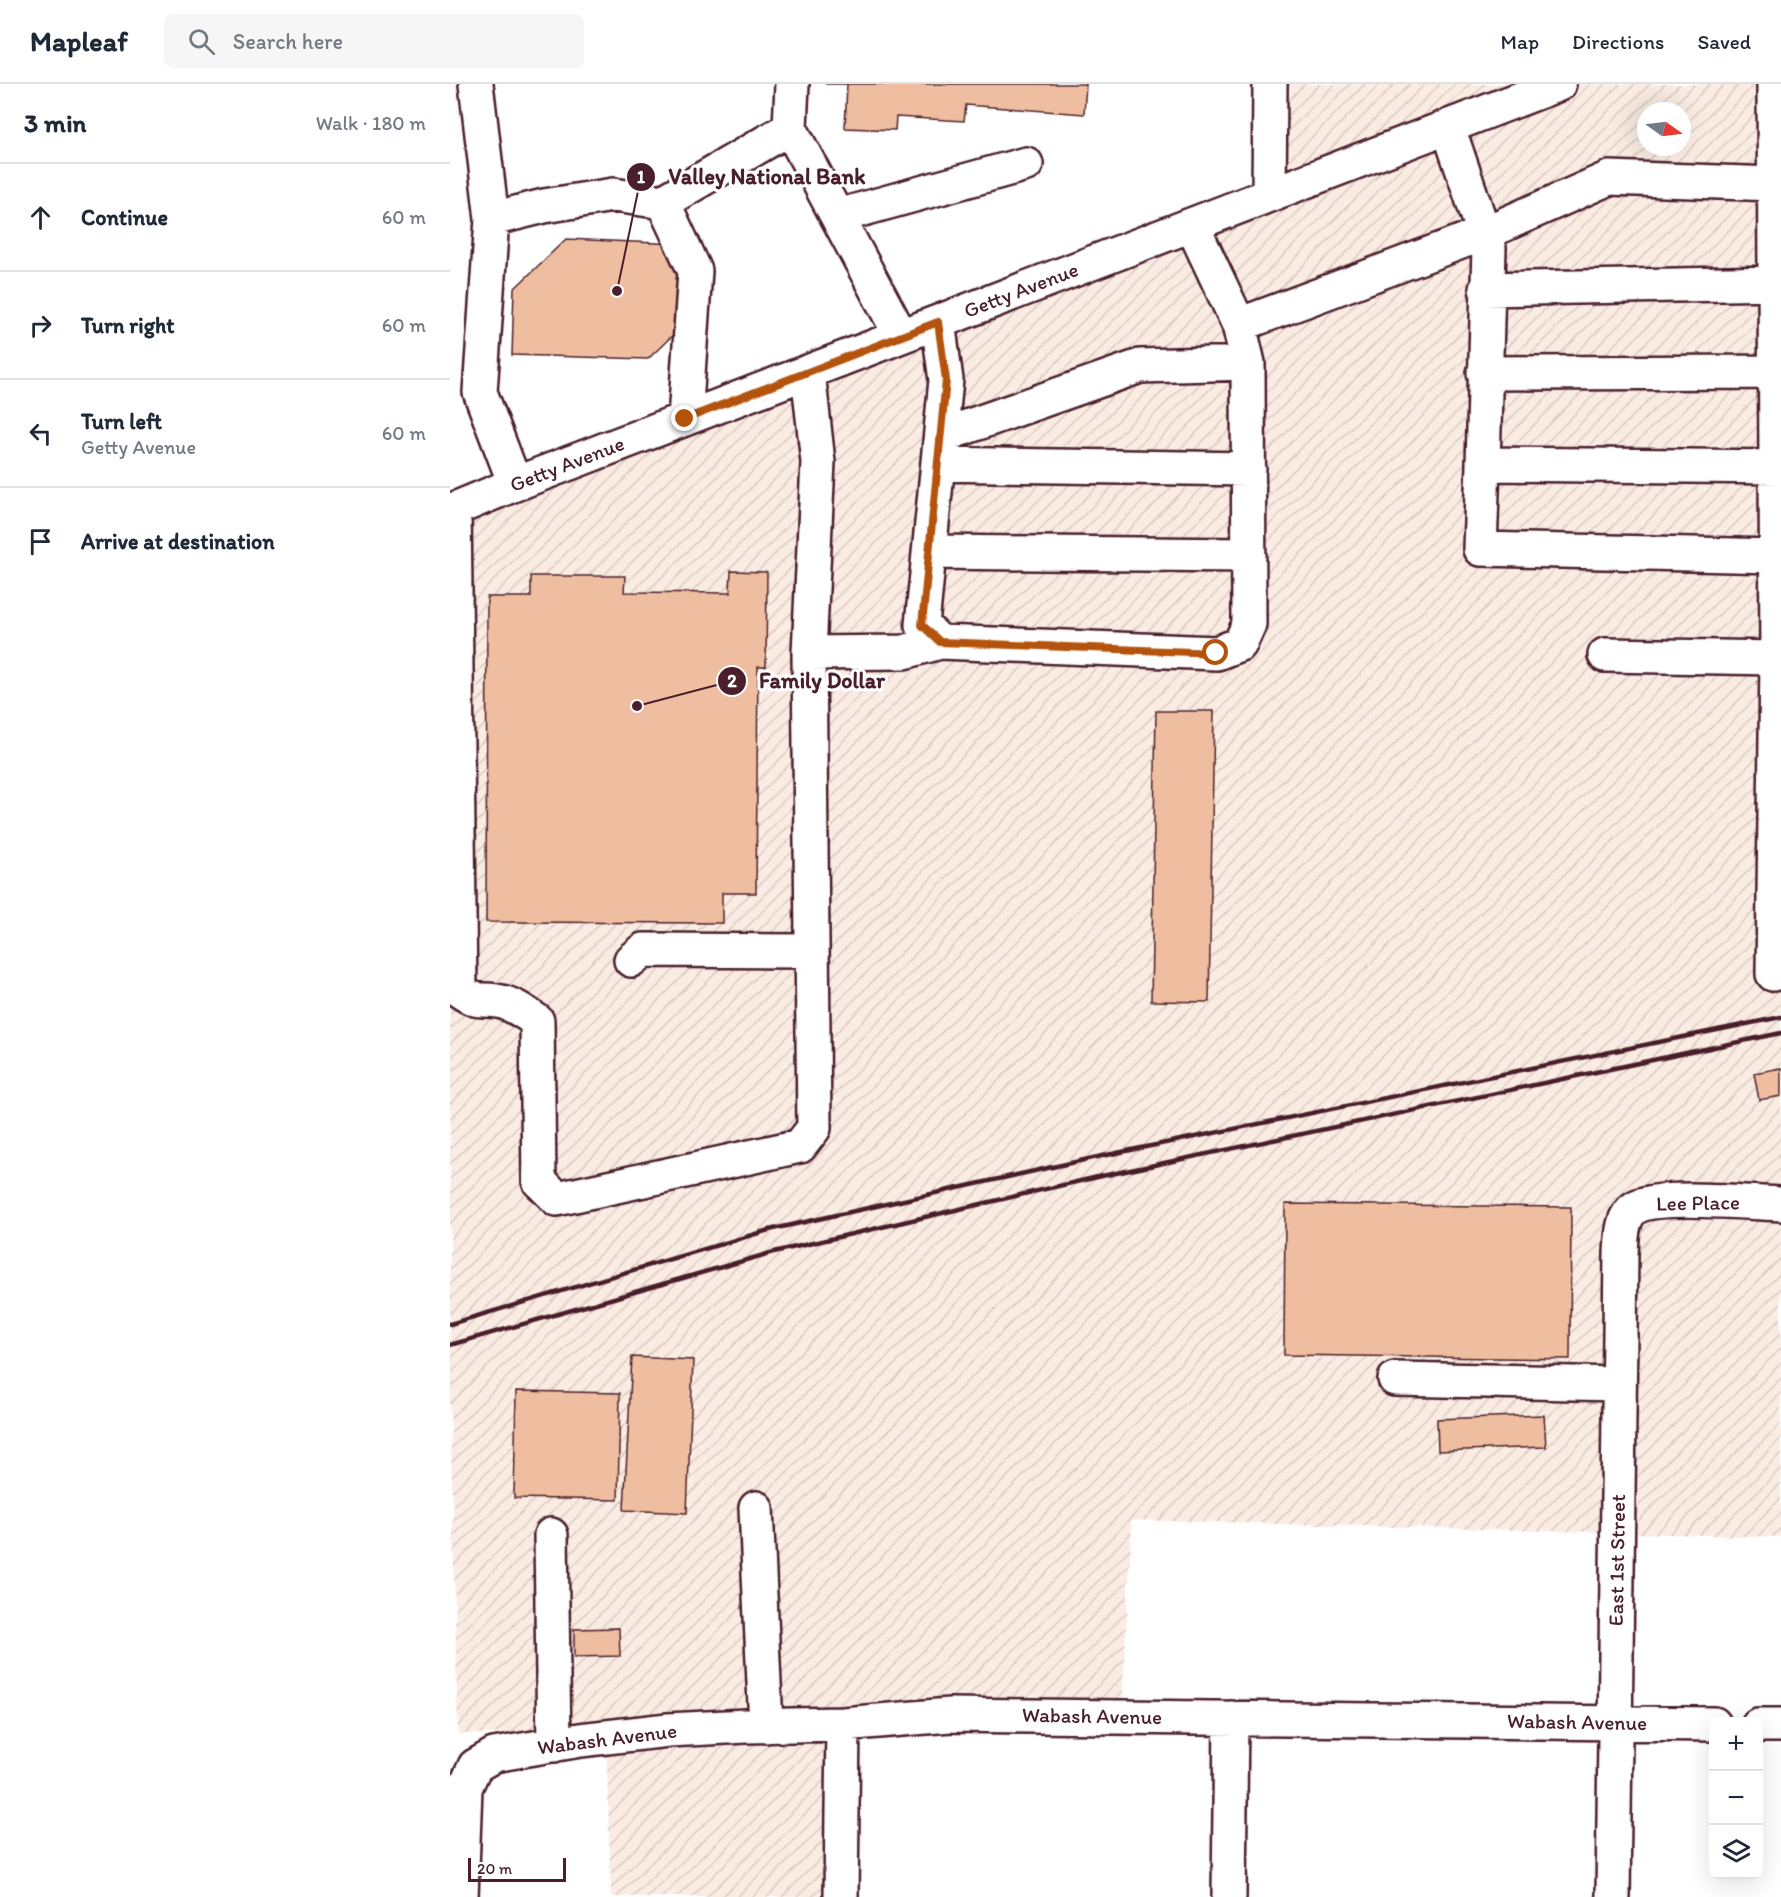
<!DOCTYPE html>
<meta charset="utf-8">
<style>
body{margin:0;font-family:Itim,sans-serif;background:#f6f6f7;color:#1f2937}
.controls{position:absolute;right:18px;bottom:18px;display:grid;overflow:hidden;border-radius:9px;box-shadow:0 6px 24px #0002}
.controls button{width:54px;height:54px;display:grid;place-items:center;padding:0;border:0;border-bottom:2px solid #e0e1e3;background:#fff;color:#1f2937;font:30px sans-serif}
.compass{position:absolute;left:1187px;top:18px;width:54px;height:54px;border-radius:50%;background:#fff;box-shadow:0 6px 24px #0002;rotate:104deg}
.scale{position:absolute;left:18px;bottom:15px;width:98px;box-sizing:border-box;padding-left:6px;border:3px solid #4a1f2b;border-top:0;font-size:16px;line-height:21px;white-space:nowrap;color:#4a1f2b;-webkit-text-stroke:4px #fff;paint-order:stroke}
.stop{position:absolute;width:18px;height:18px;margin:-14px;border:4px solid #b45309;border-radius:50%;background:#fff}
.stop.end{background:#b45309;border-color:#fff;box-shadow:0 2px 6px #0008}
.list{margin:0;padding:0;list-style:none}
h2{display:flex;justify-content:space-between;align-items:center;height:78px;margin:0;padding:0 24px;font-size:26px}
h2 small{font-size:20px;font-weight:400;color:#747a83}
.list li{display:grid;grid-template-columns:39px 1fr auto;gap:18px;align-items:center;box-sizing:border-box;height:108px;padding:0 24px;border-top:2px solid #e0e1e3}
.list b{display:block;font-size:22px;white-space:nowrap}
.list p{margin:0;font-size:20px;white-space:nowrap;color:#747a83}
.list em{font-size:20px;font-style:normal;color:#747a83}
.icon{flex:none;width:33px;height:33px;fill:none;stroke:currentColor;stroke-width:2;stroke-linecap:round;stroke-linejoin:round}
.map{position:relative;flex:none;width:1331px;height:1813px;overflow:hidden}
header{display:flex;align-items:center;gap:36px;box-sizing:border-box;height:84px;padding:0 30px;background:#fff;border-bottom:2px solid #e0e1e3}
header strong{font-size:28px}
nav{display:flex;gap:33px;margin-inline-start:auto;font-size:21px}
.search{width:420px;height:54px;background:#f6f6f7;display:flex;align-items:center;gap:15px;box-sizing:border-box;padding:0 21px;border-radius:9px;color:#747a83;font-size:22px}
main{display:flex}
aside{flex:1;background:#fff}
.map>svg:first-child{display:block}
</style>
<header>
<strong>Mapleaf</strong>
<div class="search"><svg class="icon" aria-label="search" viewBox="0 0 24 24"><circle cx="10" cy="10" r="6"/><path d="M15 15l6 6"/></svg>Search here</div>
<nav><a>Map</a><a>Directions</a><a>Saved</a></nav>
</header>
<main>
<aside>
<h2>3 min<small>Walk · 180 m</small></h2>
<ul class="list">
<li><svg class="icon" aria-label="ahead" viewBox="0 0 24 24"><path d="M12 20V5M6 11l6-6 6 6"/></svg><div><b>Continue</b></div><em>60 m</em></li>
<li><svg class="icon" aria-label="right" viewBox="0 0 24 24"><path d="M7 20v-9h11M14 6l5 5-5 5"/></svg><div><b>Turn right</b></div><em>60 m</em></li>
<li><svg class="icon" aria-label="left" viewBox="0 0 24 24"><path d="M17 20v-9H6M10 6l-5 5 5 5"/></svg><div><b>Turn left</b><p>Getty Avenue</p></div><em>60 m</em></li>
<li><svg class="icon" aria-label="arrive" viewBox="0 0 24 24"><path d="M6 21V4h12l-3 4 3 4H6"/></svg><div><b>Arrive at destination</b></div></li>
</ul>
</aside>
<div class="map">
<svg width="1331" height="1813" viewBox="0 0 1331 1813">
<defs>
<pattern id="industrial-furrows" width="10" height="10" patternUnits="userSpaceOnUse" patternTransform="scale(1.5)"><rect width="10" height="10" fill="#faece2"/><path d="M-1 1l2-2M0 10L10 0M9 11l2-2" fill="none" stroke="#d8cac2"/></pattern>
</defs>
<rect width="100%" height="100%" fill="#fff"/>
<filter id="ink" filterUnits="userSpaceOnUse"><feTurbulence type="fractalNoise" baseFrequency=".0167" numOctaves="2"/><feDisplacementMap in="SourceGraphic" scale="12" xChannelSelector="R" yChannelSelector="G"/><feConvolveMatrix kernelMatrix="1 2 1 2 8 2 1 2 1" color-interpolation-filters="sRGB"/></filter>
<g filter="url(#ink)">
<!-- industrial -->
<path fill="url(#industrial-furrows)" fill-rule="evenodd" d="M814,0H1331V1453L682,1436L671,1642L385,1650L387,1813H161L156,1649L8,1650L0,1319V424L814,97ZM1196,27H1232V63H1196Z"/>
<!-- building -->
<path fill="#efbea0" stroke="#4a1f2b" stroke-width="1.5" d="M375,0H636L634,30L516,21L514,37L446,33L445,46L395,44L397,0Z
M116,155L228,160L225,249L198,275L62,271L64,205Z
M281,487L317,488L316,583H308L306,809H272V839L36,838L37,513H81V492H175L174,508L280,509Z
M706,627H764L759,918L701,917Z
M1331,984V1012L1309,1016L1304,989Z
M835,1120L1121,1123L1120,1275L834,1271Z
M182,1273L243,1276L237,1429L174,1426Z
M66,1307L170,1309L168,1416L64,1414Z
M1094,1331L1096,1363L988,1367L987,1335Z
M169,1544L170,1572L124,1573V1545Z"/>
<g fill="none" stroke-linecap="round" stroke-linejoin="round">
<defs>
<path id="minor" d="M26,0L42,135L30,308L65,400
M342,0L340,44L451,252
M1324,0L1327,574H1331
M998,43L1039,164L1033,380L1331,383
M819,111L820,0
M213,118L340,44
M388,132L576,80
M42,135L94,122L163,111L213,118L245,187L235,335
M1036,205L1325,199
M488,238L496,296L472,541L490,558L767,569L790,560L799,540L798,279L789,241L742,141
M789,241L1035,149L1159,94L1324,100
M358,288L368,378L359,569
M1034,289L1325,288
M491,352L690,282L798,279
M488,380L799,385
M1033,380L1030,465L1326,472
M4,425L10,907C29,920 28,914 47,917C62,919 75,929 87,937L89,1097L107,1115L350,1062L364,1044L359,569L454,568L490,558
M0,427L65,400L1109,0
M480,468L799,471
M1155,571L1327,574L1323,890
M181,876L193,866L362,867
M945,1295L1169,1300
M306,1424L316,1642
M101,1451L104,1661
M1308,1641H1331
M11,1813L15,1704L25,1682L44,1671L130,1656L218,1646L296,1642L393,1640L500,1631L1264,1640
M391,1813L393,1640
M779,1813L781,1634
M1163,1813L1171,1170C1172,1154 1171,1132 1186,1123C1208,1110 1302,1119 1331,1120"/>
</defs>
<!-- minor casing -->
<use href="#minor" stroke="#4a1f2b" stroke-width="38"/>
<!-- minor -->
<use href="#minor" stroke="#fff" stroke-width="33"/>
<!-- rail -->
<path stroke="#4a1f2b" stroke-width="4.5" d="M0,1240L319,1146L652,1072L1331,933
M0,1261L324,1168L652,1092L1331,949"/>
</g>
</g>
<g fill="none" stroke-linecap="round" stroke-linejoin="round" filter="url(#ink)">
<!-- route -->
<path stroke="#b45309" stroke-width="8" d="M235,335L488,238L496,296L472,541L490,558L766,569"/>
</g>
<g text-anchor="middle" stroke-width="6" stroke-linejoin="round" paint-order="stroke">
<!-- street labels -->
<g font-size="21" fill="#4a1f2b" stroke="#fff">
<text transform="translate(571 206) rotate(-21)" y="7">Getty Avenue</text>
<text transform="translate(117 380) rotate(-21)" y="7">Getty Avenue</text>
<text transform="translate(1248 1119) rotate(-1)" y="7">Lee Place</text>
<text transform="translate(1167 1476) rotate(-89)" y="7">East 1st Street</text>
<text transform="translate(642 1632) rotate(1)" y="7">Wabash Avenue</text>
<text transform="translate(1127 1638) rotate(1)" y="7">Wabash Avenue</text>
<text transform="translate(157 1655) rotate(-7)" y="7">Wabash Avenue</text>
</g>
</g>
<!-- callouts -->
<path fill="none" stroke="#4a1f2b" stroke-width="2" d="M167 207L191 93M187 622L282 597"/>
<g fill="#4a1f2b" stroke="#fff" stroke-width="2">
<circle cx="167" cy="207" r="6"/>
<circle cx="187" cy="622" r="6"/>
<circle cx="191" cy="93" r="15"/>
<circle cx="282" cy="597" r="15"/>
</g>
<g font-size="18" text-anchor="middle" font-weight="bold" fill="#fff">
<text x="191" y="99">1</text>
<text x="282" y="603">2</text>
</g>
<g font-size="22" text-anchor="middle" font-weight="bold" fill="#4a1f2b" stroke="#fff" stroke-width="6" stroke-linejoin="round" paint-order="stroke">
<text x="317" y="100">Valley National Bank</text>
<text x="372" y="604">Family Dollar</text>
</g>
</svg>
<div class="controls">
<button>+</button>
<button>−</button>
<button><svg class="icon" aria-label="layers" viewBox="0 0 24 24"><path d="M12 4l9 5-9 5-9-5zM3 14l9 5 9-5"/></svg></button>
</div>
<svg class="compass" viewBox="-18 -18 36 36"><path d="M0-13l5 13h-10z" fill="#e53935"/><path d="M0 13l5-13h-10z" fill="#747a83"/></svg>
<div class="scale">20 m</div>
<div class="stop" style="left:766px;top:569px"></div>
<div class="stop end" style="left:235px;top:335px"></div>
</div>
</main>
